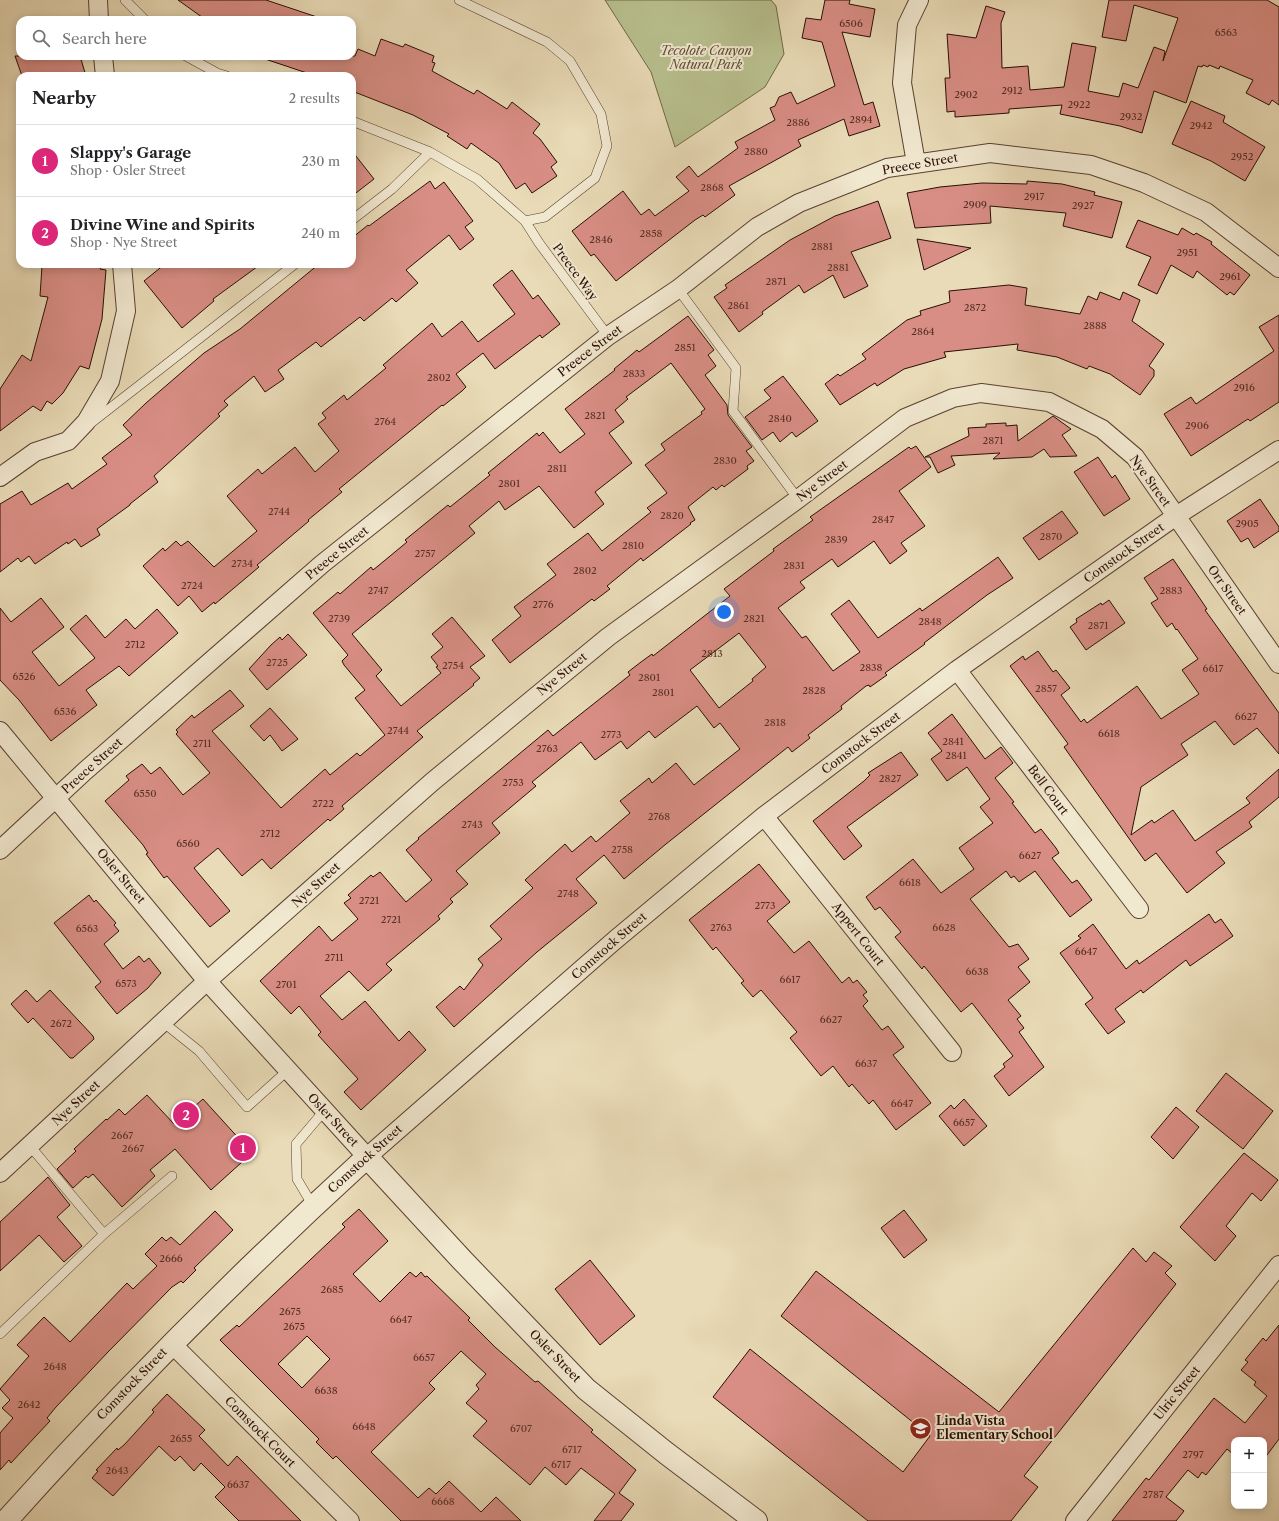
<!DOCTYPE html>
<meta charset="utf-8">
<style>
body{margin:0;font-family:"Libre Caslon Text",serif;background:#f6f6f6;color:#202124}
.controls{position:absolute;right:12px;bottom:12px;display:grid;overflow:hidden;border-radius:8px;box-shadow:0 2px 10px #0003}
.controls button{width:36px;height:36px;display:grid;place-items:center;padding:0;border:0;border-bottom:1px solid #e0e0e0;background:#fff;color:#202124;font:20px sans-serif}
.you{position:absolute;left:724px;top:612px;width:14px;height:14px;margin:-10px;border:3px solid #fff;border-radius:50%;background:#1a73e8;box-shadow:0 0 0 6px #1a73e833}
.badge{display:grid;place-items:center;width:26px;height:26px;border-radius:50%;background:#db2777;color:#fff;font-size:13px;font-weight:700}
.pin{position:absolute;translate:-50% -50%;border:2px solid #fff;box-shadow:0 1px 4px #0006}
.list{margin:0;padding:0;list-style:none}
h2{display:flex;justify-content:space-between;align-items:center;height:52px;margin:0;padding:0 16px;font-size:17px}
h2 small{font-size:13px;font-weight:400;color:#757577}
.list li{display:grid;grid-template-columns:26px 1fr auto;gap:12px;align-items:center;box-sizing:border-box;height:72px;padding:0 16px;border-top:1px solid #e0e0e0}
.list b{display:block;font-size:15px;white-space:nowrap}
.list p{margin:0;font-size:13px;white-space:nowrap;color:#757577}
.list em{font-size:13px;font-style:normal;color:#757577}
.icon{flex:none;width:22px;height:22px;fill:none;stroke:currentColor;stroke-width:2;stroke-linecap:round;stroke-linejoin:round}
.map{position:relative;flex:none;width:1279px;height:1521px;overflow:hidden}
.search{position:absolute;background:#fff;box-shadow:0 2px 10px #0003;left:16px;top:16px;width:340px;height:44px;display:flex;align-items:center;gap:10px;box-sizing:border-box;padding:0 14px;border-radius:12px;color:#757577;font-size:15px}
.panel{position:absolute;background:#fff;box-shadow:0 2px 10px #0003;left:16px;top:72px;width:340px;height:196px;border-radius:12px}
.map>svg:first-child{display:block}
</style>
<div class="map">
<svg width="1279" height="1521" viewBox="0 0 1279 1521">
<rect width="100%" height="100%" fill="#e9dbb7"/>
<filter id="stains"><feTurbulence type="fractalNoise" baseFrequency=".005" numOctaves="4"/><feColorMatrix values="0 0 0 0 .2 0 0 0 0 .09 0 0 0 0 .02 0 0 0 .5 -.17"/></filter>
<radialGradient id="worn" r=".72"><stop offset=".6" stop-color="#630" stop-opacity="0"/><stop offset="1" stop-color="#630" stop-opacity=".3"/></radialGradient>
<!-- green -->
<path fill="#b8c08e" stroke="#716749" d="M605,0H771L776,6L784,54L765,87L675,147L651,72Z"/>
<!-- building -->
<path fill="#d98e85" stroke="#2a0e04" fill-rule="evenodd" d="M178,0H266L317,17L316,20H206Z
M825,0H850L849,4L875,9L870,37L842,32L864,105L873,102L880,126L849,136L844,119L798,140L801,146L729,186L735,195L705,217L703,215L695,220L616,281L594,254L591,256L572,231L623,191L641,215L649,209L655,216L689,191L676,177L689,166L698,177L738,148L735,142L775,120L770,108L775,106L779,97L791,92L797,104L835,86L822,42L802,38L806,18L821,20Z
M1109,0H1267L1279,7V105L1272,100L1269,105L1246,93L1253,80L1220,66L1219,69L1209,65L1208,67L1203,65L1202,67L1198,66L1186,103L1154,91L1142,133L1120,126L1060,114L1062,105L1009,109V113L955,117V111L947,112L945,78H950L947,34L976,38L986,6L1005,12L1001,23L1002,68L1028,66L1030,90L1064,87L1072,43L1096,47L1088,91L1119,97L1123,83L1138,88L1154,47L1165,51L1163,61L1178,18L1134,5L1126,41L1102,37Z
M381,39L403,47L405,44L434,56L432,62L435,63L432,71L474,94L477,90L507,109L512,102L540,124L533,133L540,139L557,162L551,167L557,176L532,193L525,183L516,189L499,163L471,143L467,149L447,136L449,134L413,115L352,91V76H316L265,59L266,56H355L358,49L375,56Z
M15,56H80L86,76H22Z
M1191,101L1225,116L1223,122L1265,147L1245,181L1211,161L1172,144Z
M352,151L374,179L352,196Z
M430,181L435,189L444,182L473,221L465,227L474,239L460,250L449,235L406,270L418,283L396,302L392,298L364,321L360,317L321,347L316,342L278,370L284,379L265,392L254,376L224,401L228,405L218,414L220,416L154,476L158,482L130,504V505L97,529L100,535L81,547L75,539L68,544L67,542L35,564L29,556L21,562L18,558L0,572V504L22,491L31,505L68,483L72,489L107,464L102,458L132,435L123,425L146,403L204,353L240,329L319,264H352V238L368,225L369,226Z
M1027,181L1062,184L1095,192L1094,195L1122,202L1112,238L1063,226L1066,213L990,206L991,223L915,228L907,193L940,187L982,183L1027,184Z
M878,201L891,238L851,252L868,286L844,298L833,275L804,293L799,285L762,312L763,314L739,332L714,297L727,288L725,285L790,240L835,216Z
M1138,220L1178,235L1182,228L1194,235L1196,233L1212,242L1211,244L1250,275L1234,295L1230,292L1227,295L1197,271L1193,278L1171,265L1157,294L1138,285L1151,257L1126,247Z
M917,239L971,248L924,270Z
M49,264L101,266L100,269L106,270L102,319L89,369L80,366L63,393L52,404L47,401L41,411L33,406L0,431V389L22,355L31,361L48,297L40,296L42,266L49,267Z
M165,264H261L213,299L214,301L182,328L144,281Z
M512,270L533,299L538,295L560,324L542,338L540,335L495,369L483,353L456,374L466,387L462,391L443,406L442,405L339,489L342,492L308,520L309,521L257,565L259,567L215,604L214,602L202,612L189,596L178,606L143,566L163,548L165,551L176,541L181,546L188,541L214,567L257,531L227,496L258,469L262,474L295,447L315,472L339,451L318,424L326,418L322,413L344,395L347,400L386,368L383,365L432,323L442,337L462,321L478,342L515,314L493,285Z
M1009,285L1027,288L1025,305L1080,314L1088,296L1097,300L1100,292L1120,300L1123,292L1140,300L1132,321L1164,344L1149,366L1154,370V376L1140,395L1110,374L1089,366L1087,369L1057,357L1017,350L1018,344L944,352L946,357L904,369L877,386L875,383L840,405L825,384L838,374L840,376L866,359L862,354L907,320L921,315L920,311L950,302L949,291Z
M1279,315V402L1250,421L1248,419L1191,456L1164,414L1191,397L1196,404L1274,351L1259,327Z
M688,316L714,350L708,355L716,366L705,375L727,405L728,415L752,447L746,451L754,461L747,466L748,469L724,487L722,485L716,490L713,487L688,507L695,520L690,523L691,524L643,561L641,558L607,586L610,589L594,601L592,599L510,663L492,640L521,616L514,607L556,575L547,564L588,533L602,551L651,512L647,508L667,493L645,465L665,450L661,444L702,414L701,412L705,409L671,363L626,397L628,399L615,410L624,422L609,433L632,463L595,492L604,504L574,528L539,486L505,510L499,501L469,526L475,533L352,634L382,670L376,676L401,706L441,673L436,667L438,666L431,657L443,647L432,634L452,617L485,656L470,667L480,678L473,684L474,685L417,731L423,737L342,806L344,809L330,821L328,819L271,869L262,859L242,876L218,848L194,868L230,911L210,927L167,876L164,878L146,854L148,853L143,845L105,801L129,780L126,776L142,764L151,774L160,767L183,795L210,773L176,734L178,732L176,730L192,715L194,718L230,690L244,706L212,731L281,808L325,769L330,775L357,753L360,756L385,735L355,698L365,690L344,665L342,661L348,655L313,613L338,592L340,594L371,567L373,570L378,566L407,542L405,540L448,505L450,507L490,475L488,473L537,433L539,436L543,432L560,453L585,434L565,409L615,370L614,369L637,350L639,352Z
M783,376L818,421L796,437L792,432L780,442L773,432L762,440L745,417L771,398L764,390Z
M1053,416L1071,429L1062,435L1077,456L1050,457L1044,449L1032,457L993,459L1000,453L951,456L955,465L938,473L930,457H925L969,436L968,428L986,427V424L1006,423V426L1017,425L1018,441Z
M916,446L931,467L899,491L925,526L901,543L907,551L890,564L874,541L838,567L832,559L800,582L805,588L778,608L802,638L806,636L833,671L860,652L831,614L849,600L878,638L920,608L922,611L998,557L1013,578L987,595L924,643L925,644L885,673L887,675L870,687L869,685L866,686L841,706L842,709L808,735L810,738L792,752L788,747L666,844L624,879L604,855L576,879L597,903L537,952L454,1027L436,1007L460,986L464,990L483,965L478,959L502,939L490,926L533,888L525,880L565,844L572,852L591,836L596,842L630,813L620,801L649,778L652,783L676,763L694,785L740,749L720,723L714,728L697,706L655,738L649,731L627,749L621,741L595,760L581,742L532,782L536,786L492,823L500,833L456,871L468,884L450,899L453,902L438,916L440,919L386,964L392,970L368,991L349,971L320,996L342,1020L365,1001L399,1041L409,1031L426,1050L361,1110L344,1092L358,1079L318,1035L321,1032L299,1006L291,1014L260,981L319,926L332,941L358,919L344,903L351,898L348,895L371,875L373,877L380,872L406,902L432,880L406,850L419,839L418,838L548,730L553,736L630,675L628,672L641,662L652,654L653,656L730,596L724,589L774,551L773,549L813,520L810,517L909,447L911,449ZM739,633L766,667L752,679L753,681L719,708L690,670Z
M1098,457L1112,478L1115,475L1130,499L1104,516L1074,472Z
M1260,499L1279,527V531L1254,548L1248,538L1241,542L1227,521Z
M1062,511L1078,533L1039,560L1023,538Z
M1173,559L1207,609L1205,610L1279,713V754L1257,728L1234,745L1215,721L1181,744L1188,755L1141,787L1131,835L1152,820L1154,823L1173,810L1195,841L1250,803L1246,798L1279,769V797L1249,822L1252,827L1216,852L1225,863L1187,893L1156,853L1145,861L1064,747L1068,744L1066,741L1010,666L1023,656L1025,660L1038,651L1053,672L1056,670L1070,688L1061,695L1081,722L1084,719L1087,723L1137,686L1161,719L1199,694L1182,670L1198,659L1177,629L1176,630L1172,623L1167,627L1151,603L1158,599L1144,578Z
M41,598L64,627L32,652L59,686L95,658L70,629L86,615L105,638L126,619L135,629L157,609L178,633L129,676L119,666L86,690L97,705L51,741L19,700L0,680V608L11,622Z
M1109,600L1125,623L1086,650L1070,627L1077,622L1076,619L1101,603L1102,605Z
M288,634L307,655L267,690L249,669L271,645L280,637L282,640Z
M270,708L298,739L282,751L270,735L264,741L250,726Z
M952,714L985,759L1001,747L1013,763L995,778L1014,802L1012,803L1035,833L1041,829L1056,848L1059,853L1052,858L1072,883L1077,880L1092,900L1070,917L1035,871L1019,882L1014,876L1011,878L1006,871L970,899L1009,947L1018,944L1029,959L1018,967L1030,982L1008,1000L1021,1016L1017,1019L1024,1028L1019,1032L1044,1067L1009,1096L994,1076L1005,1067L1003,1064L1013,1056L972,1003L961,1012L924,966L922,969L895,937L901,932L880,907L875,910L866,897L913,859L941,893L974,869L959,848L993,823L980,807L990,799L967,767L947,781L931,759L942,751L928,733Z
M901,752L918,775L847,827L862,846L844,860L813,821L864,781L870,775L868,773Z
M759,864L790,902L767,921L794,953L809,941L842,983L849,977L853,983L857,980L867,992L863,995L868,1001L863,1006L882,1030L888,1026L904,1047L893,1055L931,1103L896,1130L873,1100L869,1104L852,1084L849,1087L833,1066L821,1076L790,1038L797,1032L761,990L753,997L741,983L744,981L716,947L713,950L689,920Z
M89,895L94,902L96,900L116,923L114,925L119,931L104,944L123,969L139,956L144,962L149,958L161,973L148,988L117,1014L95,987L101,982L54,923Z
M1209,914L1215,923L1221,919L1233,936L1190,966L1186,960L1143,993L1141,990L1115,1009L1125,1022L1108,1034L1085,1004L1093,998L1060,953L1081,938L1078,936L1093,924L1126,969L1137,960L1139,964Z
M26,990L37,1002L50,990L93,1036L94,1039L73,1058H70L33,1018L28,1023L11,1004Z
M1226,1073L1273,1111L1243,1149L1196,1111Z
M147,1095L174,1124L203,1099L252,1153L211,1190L175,1149L150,1170L155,1176L122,1207L93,1174L88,1178L86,1176L73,1188L57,1169L76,1151L74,1149L106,1119L107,1120L119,1109L125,1115Z
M964,1099L987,1126L964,1146L939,1116L951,1105L954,1109Z
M1176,1107L1199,1127L1173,1159L1151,1137Z
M1244,1153L1278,1180L1261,1201L1252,1193L1226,1226L1236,1236L1215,1261L1180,1227Z
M48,1177L70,1205L57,1217L82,1246L64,1262L39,1235L0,1271V1222Z
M359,1209L388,1241L353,1274L380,1302L410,1272L416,1277L421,1272L425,1277L427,1276L470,1318L468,1320L495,1347L535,1382L538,1381L593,1430L591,1432L636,1470L619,1493L634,1504L621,1521H594L615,1494L581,1468L566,1485L545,1467L530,1485L473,1436L487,1421L466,1403L479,1389L476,1385L486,1374L461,1351L429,1383L435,1389L371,1452L418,1498L429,1488L436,1494L449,1481L481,1512L496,1497L521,1521H401L336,1456L333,1459L316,1442L319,1439L220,1340L237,1325L239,1327L345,1227L342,1224ZM307,1336L330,1359L302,1388L278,1364Z
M904,1210L927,1240L904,1258L881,1228Z
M215,1211L233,1230L194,1268L196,1270L183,1283L181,1281L172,1287L108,1352L56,1407L47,1418L50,1421L35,1437L11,1463L9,1460L0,1470V1433L13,1418L2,1408L10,1400L0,1389L29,1356L17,1345L44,1317L70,1342L127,1283L133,1289L157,1266L145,1254L162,1237L166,1241L171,1237L180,1245Z
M1133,1248L1146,1262L1154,1252L1172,1266L1165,1273L1176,1284L1024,1476L1038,1487L1011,1521H868L713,1397L750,1349L903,1472L930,1436L781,1316L816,1271L999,1412Z
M590,1260L635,1316L600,1345L555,1289Z
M1279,1325V1439L1264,1459V1440H1234V1455L1227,1449L1206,1475L1202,1472L1198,1478L1188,1470L1166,1497L1184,1511L1176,1521H1112L1146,1478L1149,1480L1214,1398L1245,1423L1267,1396L1254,1385L1256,1382L1241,1370L1248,1362L1245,1360L1263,1338L1266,1341Z
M167,1394L205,1430L199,1436L228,1466L237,1456L301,1521H239L215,1497L225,1487L201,1463L194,1471L180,1456L175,1461L159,1446L113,1496L92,1478L98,1471L96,1470L117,1448L118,1450L125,1444L154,1412L152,1410Z"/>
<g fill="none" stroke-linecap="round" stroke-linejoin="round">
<defs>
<path id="service" d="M125,0L145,20
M186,56L217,73L227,76
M352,121L430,152L477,179L525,221L545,217L595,178L607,146L601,114L570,61L547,42L459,0
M352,220L392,189L430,152
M525,221L539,243L608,336
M678,289L736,368L733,411L798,499
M91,423L295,264
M164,1023L199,1051L247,1107L287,1071
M313,1206L297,1179L296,1144L324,1111
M104,1234L172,1176
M0,1334L104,1234L30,1146"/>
<path id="minor" d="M98,0L99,20
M103,56L105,76
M916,163L902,83L907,25L919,0
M0,477L35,452L68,441L86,422L110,381L126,311L122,264
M957,670L1139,909
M0,731L207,981L367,1157L615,940L764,816L957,670L1176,516L1279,450
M764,816L952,1052
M0,850L85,771L322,564L608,336L678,289L757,227L799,203L887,168L990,153L1091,165L1144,183L1206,212L1279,268
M0,1173L207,981L432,782L608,637L798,499L905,418L953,398L981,393L1049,402L1102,429L1135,457L1279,664
M171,1343L350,1521
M1075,1521L1279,1265"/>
<path id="tertiary" d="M6,1521C120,1393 240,1273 367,1157L462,1260L586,1389L666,1453L756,1521"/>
</defs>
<!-- service casing -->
<use href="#service" stroke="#5a4131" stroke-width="10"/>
<!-- minor casing -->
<use href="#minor" stroke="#5a4131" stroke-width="20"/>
<!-- tertiary casing -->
<use href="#tertiary" stroke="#5a4131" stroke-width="24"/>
<!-- service -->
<use href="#service" stroke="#f1e8d0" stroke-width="9"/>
<!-- minor -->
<use href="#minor" stroke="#f1e8d0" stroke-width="18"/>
<!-- tertiary -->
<use href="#tertiary" stroke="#f1e8d0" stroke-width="22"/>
</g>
<!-- icons -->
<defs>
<symbol id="school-disc" viewBox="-11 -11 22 22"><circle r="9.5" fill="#8f2418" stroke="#f1e8d0"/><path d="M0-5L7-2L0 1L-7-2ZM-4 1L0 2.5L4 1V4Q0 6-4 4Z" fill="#fff"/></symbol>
</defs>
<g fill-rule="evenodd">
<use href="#school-disc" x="908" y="1416" width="25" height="25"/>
</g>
<g text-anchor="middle" stroke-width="4" stroke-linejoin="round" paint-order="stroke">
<!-- number labels -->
<g font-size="10" fill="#562e24">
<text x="851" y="27">6506</text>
<text x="1226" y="36">6563</text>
<text x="1012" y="94">2912</text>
<text x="966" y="98">2902</text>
<text x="1079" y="108">2922</text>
<text x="1131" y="120">2932</text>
<text x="861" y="123">2894</text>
<text x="798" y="126">2886</text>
<text x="1201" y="129">2942</text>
<text x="756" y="155">2880</text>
<text x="1242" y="160">2952</text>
<text x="712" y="191">2868</text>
<text x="1034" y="200">2917</text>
<text x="975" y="208">2909</text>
<text x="1083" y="209">2927</text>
<text x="651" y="237">2858</text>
<text x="601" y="243">2846</text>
<text x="822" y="250">2881</text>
<text x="1187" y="256">2951</text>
<text x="838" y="271">2881</text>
<text x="1230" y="280">2961</text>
<text x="776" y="285">2871</text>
<text x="738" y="309">2861</text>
<text x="975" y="311">2872</text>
<text x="1095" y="329">2888</text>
<text x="923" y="335">2864</text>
<text x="685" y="351">2851</text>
<text x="634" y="377">2833</text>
<text x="439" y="381">2802</text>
<text x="1244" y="391">2916</text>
<text x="595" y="419">2821</text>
<text x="780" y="422">2840</text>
<text x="385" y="425">2764</text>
<text x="1197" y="429">2906</text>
<text x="993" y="444">2871</text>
<text x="725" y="464">2830</text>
<text x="557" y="472">2811</text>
<text x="509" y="487">2801</text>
<text x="279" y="515">2744</text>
<text x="672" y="519">2820</text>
<text x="883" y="523">2847</text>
<text x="1247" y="527">2905</text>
<text x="1051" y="540">2870</text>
<text x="836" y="543">2839</text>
<text x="633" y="549">2810</text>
<text x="425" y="557">2757</text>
<text x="242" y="567">2734</text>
<text x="794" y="569">2831</text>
<text x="585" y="574">2802</text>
<text x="192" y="589">2724</text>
<text x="378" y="594">2747</text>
<text x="1171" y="594">2883</text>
<text x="543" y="608">2776</text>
<text x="339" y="622">2739</text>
<text x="754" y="622">2821</text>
<text x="930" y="625">2848</text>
<text x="1098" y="629">2871</text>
<text x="135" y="648">2712</text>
<text x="712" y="657">2813</text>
<text x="277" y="666">2725</text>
<text x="453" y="669">2754</text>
<text x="871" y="671">2838</text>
<text x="1213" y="672">6617</text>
<text x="24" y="680">6526</text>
<text x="649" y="681">2801</text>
<text x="1046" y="692">2857</text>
<text x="814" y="694">2828</text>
<text x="663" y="696">2801</text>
<text x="65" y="715">6536</text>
<text x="1246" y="720">6627</text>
<text x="775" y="726">2818</text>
<text x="398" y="734">2744</text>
<text x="1109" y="737">6618</text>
<text x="611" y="738">2773</text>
<text x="953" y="745">2841</text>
<text x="202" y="747">2711</text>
<text x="547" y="752">2763</text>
<text x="956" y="759">2841</text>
<text x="890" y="782">2827</text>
<text x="513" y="786">2753</text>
<text x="145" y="797">6550</text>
<text x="323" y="807">2722</text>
<text x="659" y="820">2768</text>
<text x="472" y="828">2743</text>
<text x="270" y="837">2712</text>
<text x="188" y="847">6560</text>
<text x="622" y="853">2758</text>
<text x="1030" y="859">6627</text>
<text x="910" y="886">6618</text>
<text x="568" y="897">2748</text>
<text x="369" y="904">2721</text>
<text x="765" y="909">2773</text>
<text x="391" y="923">2721</text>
<text x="721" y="931">2763</text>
<text x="944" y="931">6628</text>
<text x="87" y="932">6563</text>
<text x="1086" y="955">6647</text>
<text x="334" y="961">2711</text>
<text x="977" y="975">6638</text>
<text x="790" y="983">6617</text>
<text x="126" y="987">6573</text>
<text x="286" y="988">2701</text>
<text x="831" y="1023">6627</text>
<text x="61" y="1027">2672</text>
<text x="866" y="1067">6637</text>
<text x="902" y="1107">6647</text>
<text x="964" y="1126">6657</text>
<text x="122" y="1139">2667</text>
<text x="133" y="1152">2667</text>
<text x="171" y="1262">2666</text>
<text x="332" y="1293">2685</text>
<text x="290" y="1315">2675</text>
<text x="401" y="1323">6647</text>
<text x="294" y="1330">2675</text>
<text x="424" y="1361">6657</text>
<text x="55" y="1370">2648</text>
<text x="326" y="1394">6638</text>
<text x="29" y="1408">2642</text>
<text x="364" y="1430">6648</text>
<text x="521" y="1432">6707</text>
<text x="181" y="1442">2655</text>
<text x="572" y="1453">6717</text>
<text x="1193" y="1458">2797</text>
<text x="561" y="1468">6717</text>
<text x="117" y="1474">2643</text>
<text x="238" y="1488">6637</text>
<text x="1153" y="1498">2787</text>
<text x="443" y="1505">6668</text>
</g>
<!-- park labels -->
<g font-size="12" font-style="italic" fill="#5c4c34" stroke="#f1e8d0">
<text x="706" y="55">Tecolote Canyon<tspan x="706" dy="14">Natural Park</tspan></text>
</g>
<!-- street labels -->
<g font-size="12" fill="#2a0e04" stroke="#f1e8d0">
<text transform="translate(920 164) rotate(-10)" y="4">Preece Street</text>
<text transform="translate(575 272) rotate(54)" y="4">Preece Way</text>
<text transform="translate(590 351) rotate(-37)" y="4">Preece Street</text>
<text transform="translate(822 481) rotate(-37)" y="4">Nye Street</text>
<text transform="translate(1150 481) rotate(54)" y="4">Nye Street</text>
<text transform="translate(337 553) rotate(-39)" y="4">Preece Street</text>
<text transform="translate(1124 553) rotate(-35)" y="4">Comstock Street</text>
<text transform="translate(1227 590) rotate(55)" y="4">Orr Street</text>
<text transform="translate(562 674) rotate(-39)" y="4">Nye Street</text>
<text transform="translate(861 743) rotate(-37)" y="4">Comstock Street</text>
<text transform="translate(92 766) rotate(-42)" y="4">Preece Street</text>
<text transform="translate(1048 790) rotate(53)" y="4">Bell Court</text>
<text transform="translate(121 876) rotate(50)" y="4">Osler Street</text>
<text transform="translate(316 885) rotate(-42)" y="4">Nye Street</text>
<text transform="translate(858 934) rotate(52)" y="4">Appert Court</text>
<text transform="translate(609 946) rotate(-41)" y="4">Comstock Street</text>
<text transform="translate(76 1103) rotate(-43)" y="4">Nye Street</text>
<text transform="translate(333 1120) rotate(47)" y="4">Osler Street</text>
<text transform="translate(365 1159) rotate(-42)" y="4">Comstock Street</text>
<text transform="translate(555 1356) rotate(46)" y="4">Osler Street</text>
<text transform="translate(132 1384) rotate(-46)" y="4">Comstock Street</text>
<text transform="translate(1177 1393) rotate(-51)" y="4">Ulric Street</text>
<text transform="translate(260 1432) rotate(45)" y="4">Comstock Court</text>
</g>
<!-- poi labels -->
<g font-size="12" font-weight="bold" fill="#2a0e04" stroke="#f1e8d0" text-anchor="start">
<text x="936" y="1425">Linda Vista<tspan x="936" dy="14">Elementary School</tspan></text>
</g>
</g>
<rect width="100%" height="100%" filter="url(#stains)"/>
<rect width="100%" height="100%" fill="url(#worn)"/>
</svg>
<div class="controls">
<button>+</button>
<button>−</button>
</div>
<div class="you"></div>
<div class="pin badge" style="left:243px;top:1148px">1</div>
<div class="pin badge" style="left:186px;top:1115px">2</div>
<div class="search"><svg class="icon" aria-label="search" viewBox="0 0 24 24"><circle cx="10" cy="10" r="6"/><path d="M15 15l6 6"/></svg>Search here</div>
<section class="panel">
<h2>Nearby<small>2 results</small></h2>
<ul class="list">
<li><span class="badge">1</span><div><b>Slappy's Garage</b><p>Shop · Osler Street</p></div><em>230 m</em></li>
<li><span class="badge">2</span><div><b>Divine Wine and Spirits</b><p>Shop · Nye Street</p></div><em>240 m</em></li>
</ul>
</section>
</div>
